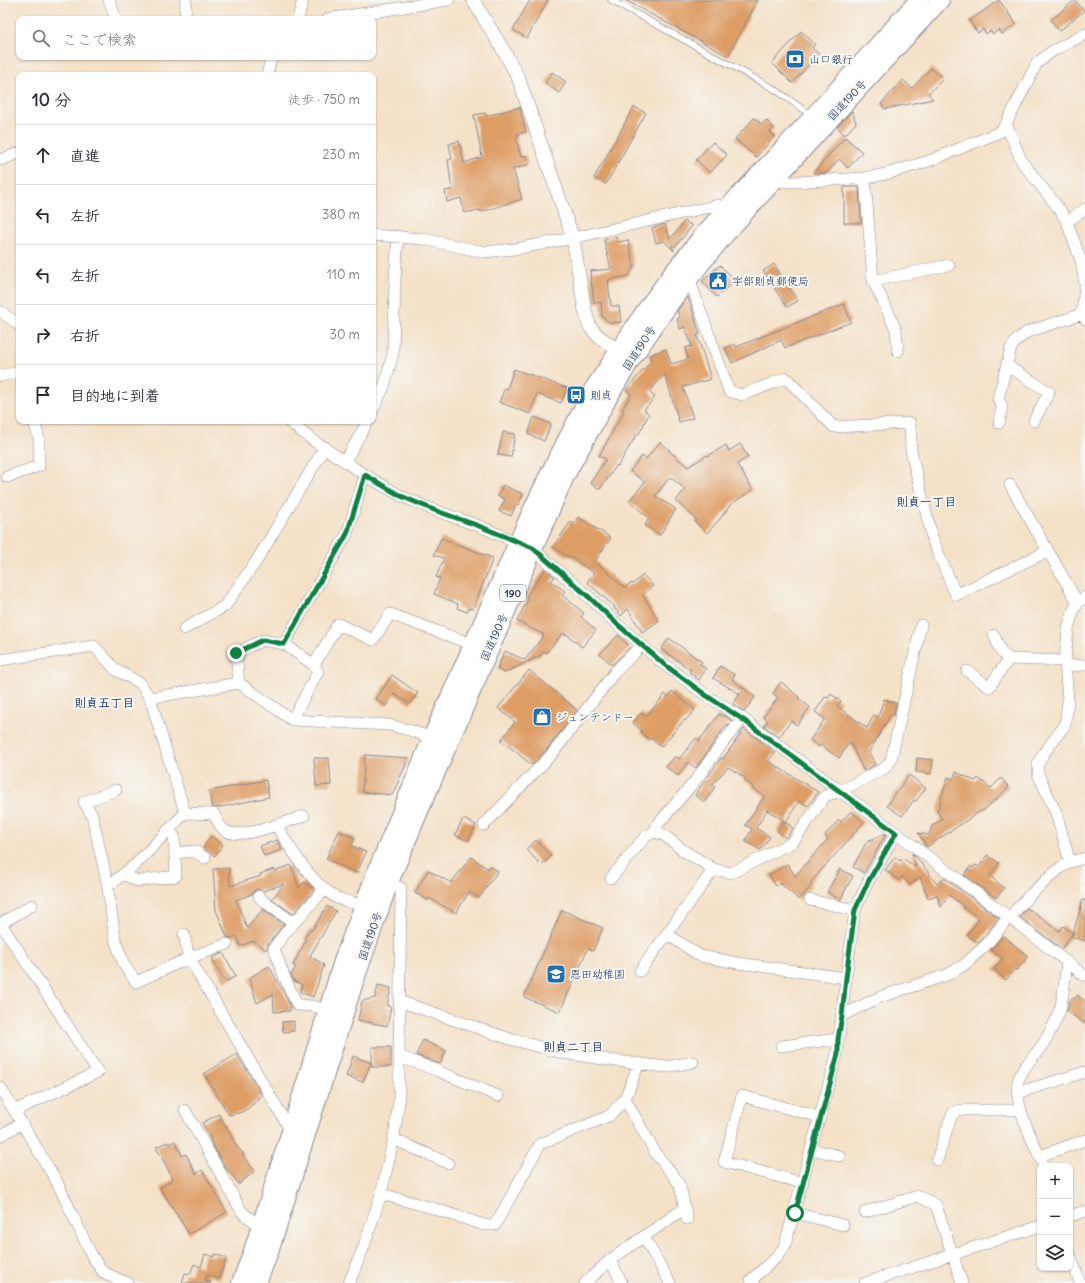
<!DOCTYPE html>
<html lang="ja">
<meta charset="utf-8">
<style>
body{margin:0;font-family:Delius,"Klee One",sans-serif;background:#f7f7f7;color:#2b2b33}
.controls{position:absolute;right:12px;bottom:12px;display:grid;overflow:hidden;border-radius:8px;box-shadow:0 1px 3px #0004}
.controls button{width:36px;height:36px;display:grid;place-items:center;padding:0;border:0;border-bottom:1px solid #e1e1e2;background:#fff;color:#2b2b33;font:20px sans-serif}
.stop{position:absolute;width:12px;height:12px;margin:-9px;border:3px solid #0b8043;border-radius:50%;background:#fff}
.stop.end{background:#0b8043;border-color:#fff;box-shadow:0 1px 4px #0008}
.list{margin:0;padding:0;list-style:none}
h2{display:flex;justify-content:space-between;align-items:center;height:52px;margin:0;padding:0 16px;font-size:17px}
h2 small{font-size:13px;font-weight:400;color:#7c7c81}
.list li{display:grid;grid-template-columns:26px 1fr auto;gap:12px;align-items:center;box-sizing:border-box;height:60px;padding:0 16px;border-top:1px solid #e1e1e2}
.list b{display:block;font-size:15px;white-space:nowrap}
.list em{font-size:13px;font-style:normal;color:#7c7c81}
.icon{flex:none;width:22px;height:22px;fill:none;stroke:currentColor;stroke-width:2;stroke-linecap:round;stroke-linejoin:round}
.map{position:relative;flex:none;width:1085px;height:1283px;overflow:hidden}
.search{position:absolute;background:#fff;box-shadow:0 1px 3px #0004;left:16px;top:16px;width:360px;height:44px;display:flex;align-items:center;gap:10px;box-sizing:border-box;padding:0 14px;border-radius:8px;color:#7c7c81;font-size:15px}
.panel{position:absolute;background:#fff;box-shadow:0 1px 3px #0004;left:16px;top:72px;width:360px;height:352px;border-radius:8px}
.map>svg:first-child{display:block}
</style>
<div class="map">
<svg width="1085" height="1283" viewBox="0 0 1085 1283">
<rect width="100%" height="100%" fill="#f6f6f2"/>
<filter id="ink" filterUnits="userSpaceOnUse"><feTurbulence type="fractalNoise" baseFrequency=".025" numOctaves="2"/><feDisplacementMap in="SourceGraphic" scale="8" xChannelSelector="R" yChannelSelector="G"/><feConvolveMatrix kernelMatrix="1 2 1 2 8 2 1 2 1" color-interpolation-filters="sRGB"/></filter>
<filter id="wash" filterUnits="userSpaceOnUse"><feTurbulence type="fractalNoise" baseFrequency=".012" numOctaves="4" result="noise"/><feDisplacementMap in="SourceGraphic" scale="16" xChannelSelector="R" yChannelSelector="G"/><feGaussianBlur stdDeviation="0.9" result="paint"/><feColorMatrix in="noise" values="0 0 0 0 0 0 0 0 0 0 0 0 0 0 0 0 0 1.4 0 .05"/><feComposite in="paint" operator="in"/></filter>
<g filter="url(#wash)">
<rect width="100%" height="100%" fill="#f4e1c7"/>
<g id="blocks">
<!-- building -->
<path fill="#de9d65" d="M530,0H548L527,38L513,30Z
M625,0H758L728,56Z
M999,0L1016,24L1002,34L999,30L993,34L990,31L986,34L983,29L978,33L969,21Z
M1075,0L1084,11L1059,31L1051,20Z
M801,31L815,44L812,48L819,54L792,83L772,63Z
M931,68L943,79L928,94L933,99L885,109L881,104L903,80L912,88Z
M552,72L566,82L559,93L545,83Z
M520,107L526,132L517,134L518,137L516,138L521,157L526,155L528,165L513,169L522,199L481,212L480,210L464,213L461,198L447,202L445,191L452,190L448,160L452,159L449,144L459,141L464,163L482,157L474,115L485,113L486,116Z
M634,107L646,113L606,184L594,178Z
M852,111L856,123L845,135L837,127Z
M754,118L762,125L766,120L774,128L770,132L775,136L756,157L735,139Z
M845,137L862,152L848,168L839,159L827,173H813Z
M713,142L727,155L710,173L696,160Z
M844,187H859L861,223H844Z
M685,221L692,226L675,247L672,245L674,251L664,241L656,243L652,228L665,224L670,239Z
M616,237L618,242L628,240L634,266L628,276L608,280L611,306H619L621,322L610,323L602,316L601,302L594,303L590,271L611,269L604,240Z
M774,264L798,301L787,307L763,271Z
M720,265L735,280L717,297L702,281Z
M688,297L700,334L697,335L711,379L683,387L693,418L679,422L665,374L649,392L655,397L644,410L649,414L643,425H644L638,435L637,434L618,466L617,465L600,489L590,483L606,459L599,456L624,411L622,410L631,394L626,390L651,361L649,355L666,349L671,364L688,359L685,348L692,346L685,327L680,329L677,319L680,318L677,311Z
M844,304L851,322L785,348L781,340L732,363L725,348L735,344L736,347Z
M514,369L567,388L561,403L537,394L530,414L499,402L505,388L507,389Z
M534,417L551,424L544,441L528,434Z
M503,432L515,434L511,457L498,455Z
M660,442L670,450L669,451L688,467L707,455L708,456L726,445L729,451L740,444L748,457L737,464L753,490L731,504L719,520L707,533L695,522L697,520L676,501L685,489L670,477L655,496L676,509L660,535L645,525L649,518L629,501L645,482L630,471L642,456L646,459Z
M503,485L523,494L518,505L516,504L511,516L499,511L505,499L498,496Z
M578,517L611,538L595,561L625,588L631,583L633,584L643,575L653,586L643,595L659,621L642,632L628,609L621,616L614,608L615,607L587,582L594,573L570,556L569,557L553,547L571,521L574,524Z
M441,538L493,558L473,609L469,608L467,612L457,608L458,604L434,594L440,578L436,577L444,558L434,555Z
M545,569L555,577L551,581L565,591L562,595L584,613L581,617L596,630L582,647L566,634L565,635L563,633L546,653L544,651L541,655L504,673L497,669L505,651L525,660L544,635L517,621L528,599L526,597Z
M618,635L630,647L612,665L600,654Z
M669,638L702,662L700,664L706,669L699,680L689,672L691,670L661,649Z
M720,666L735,675L732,679L755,697L744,712L733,704L740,694L713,678Z
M529,670L577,710L548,748L532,765L501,740L515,722L498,708Z
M392,675L418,693L410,704L394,694L386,706L376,699Z
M781,682L799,697L798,698L810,707L797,725L791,721L779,737L764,726L768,721L763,717L778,698L773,693Z
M672,691L695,710L685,721L684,720L661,747L651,738L650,740L641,733L642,731L633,723L641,713L646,717L665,694L668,697Z
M831,694L841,701L837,706L867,728L874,715L878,717L884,699L896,703L894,715L891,714L869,752L875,765L864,771L850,742L839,758L820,745L819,747L810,740L825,719L815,712L825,697L828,698Z
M719,714L723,717L724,715L732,721L728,725L727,724L696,768L688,762L678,776L666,767L675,756L679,759L696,738L699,741Z
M744,729L770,748L775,753L768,761L818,792L808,806L799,801L786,822L767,810L756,828L770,837L760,850L745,841L752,829L745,825L765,796L752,788L753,786L744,780L745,778L728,767L712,785L715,787L704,802L695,795L721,758L723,759Z
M365,755L409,758L392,795L362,792Z
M314,758H329L331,785L316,786Z
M917,758L933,760L931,774L916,772Z
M956,772L975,781L978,778L991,788L1001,778L1009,787L983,811L982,810L927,847L918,833L929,835L932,826L942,819L937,812L948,777L953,779Z
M909,775L926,788L916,801L914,800L902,816L887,806L896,791H897Z
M266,780L269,797L216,808L212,807L209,791Z
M851,811L864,822L810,883L812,885L799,900L780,883L776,886L769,875L788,864L795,876L828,839L825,835L839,820L841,822Z
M463,819L476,825L468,841L455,835Z
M784,821L793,828L786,838L777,831Z
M339,831L355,838L352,846L366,852L357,873L326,859Z
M885,834H886L864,873L853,867L867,841Z
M211,836L223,845L215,856L203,848Z
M277,840L282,850L264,856L260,846Z
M536,840L551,856L541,865L526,849Z
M912,853L917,858L937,884L944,878L999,918L978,943L967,935L979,919L963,907L964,906L949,895L941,907L937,895L928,898L920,877L910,885L902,876L899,880L885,870L895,857L901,861L903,858L915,867L916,866Z
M987,855L999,863L990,876L1004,888L996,898L964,875L971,866L973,868L975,865L979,867Z
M471,857L488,869L490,866L498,871L479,898L469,892L456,913L429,898L428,900L415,893L428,870L451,883Z
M291,865L299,888L304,882L314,890L293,914L272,899L284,884L263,891L258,889L254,891L252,894L236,900L247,928L263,909L284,924L268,944L266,950L254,941L240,946L237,936L231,938L227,937L216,910L213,869L229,868L230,886L261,876L260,874L274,869V871Z
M840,869L853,876L840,900L827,892Z
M1083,900H1085V941L1072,937L1073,933L1062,949L1020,917L1027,908L1059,931L1063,926L1073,933Z
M327,906L336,911L310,956L324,965L313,997L300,992L302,985L294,981L291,975L296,967L293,965L306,940L304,939L310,929L312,930Z
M562,910L603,928L593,951L588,948L560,1012L524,997Z
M1003,936L1028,956L1017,970L1015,969L1006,980L994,969L1003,959L991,950Z
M223,953L236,976L225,982L212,958Z
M269,966L287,999L290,1006V1011L274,1012L273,994L257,1003L249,978Z
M378,985L391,988L387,1006L391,1007L387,1026L358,1020L362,1001L375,998Z
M1077,995L1085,1001V1024L1067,1011L1069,1002L1072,998L1074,999Z
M294,1021V1031L283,1032L282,1022Z
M423,1040L446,1051L440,1064L416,1055Z
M372,1047H391V1067H372Z
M237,1054L262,1095L257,1098L258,1100L247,1109L242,1112L229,1115L204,1074Z
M353,1056L371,1063L363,1082L346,1076Z
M219,1114L237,1147L244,1154L242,1155L255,1171L239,1184L225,1167L210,1140L211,1139L202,1123Z
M175,1141L182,1156L186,1154L196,1174L202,1170L227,1212L189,1234L160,1188L173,1179L156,1147L167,1142L168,1144Z
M205,1254L214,1257L215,1254L226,1258L219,1279L207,1275L205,1280L211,1282V1283H182L185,1273L190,1274L194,1264L201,1267Z"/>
</g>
</g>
<g filter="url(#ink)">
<use href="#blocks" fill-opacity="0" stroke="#888892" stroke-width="1"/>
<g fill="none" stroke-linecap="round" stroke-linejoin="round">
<defs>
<path id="service" d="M611,0L776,90L811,115"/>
<path id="minor" d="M109,0L116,19
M185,19L186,0
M298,19L303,0
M328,19L449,0
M267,75L270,63L273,57
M1006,124L1022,162L1060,210L1067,222L1081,261L1085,284
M0,160L19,153
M772,174L784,182H793L865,178L886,174L929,161L1000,132L1006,124L1037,63L1051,52L1085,34
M865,178L873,281L885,305L896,330L898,351
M1067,222L1085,209
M373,235L423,239L484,252L515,249L573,238L718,205L725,211
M689,278L729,391L742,395L786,378L834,427L910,423L911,450L915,468L933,541L956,595L1048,551
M873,281L949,265
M0,311L19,325
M1085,319L1082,314L1085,285
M1006,365L1049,392L1034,421
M0,376L19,372
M373,410L384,387L393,354L395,280L398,236
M288,421L311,439L365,475L401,496L434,510L479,526L533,549L590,598L617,624L665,665L707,696L743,719L840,791L1010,918L1085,976
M999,423L1002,406L998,399L1011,348L1017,340L1027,332L1082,314
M345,461L368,421
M7,477L39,466V439L34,421
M1010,485L1078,603
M184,629L225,606L257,560L325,447
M994,635L1001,652L1009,659L1065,661
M284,644L347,534L365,475
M0,660L94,646L116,670L140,683L150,698L185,813L135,865L108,886
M314,665L338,624L373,640L390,614L474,645
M1065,666L1085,665
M967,671L989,687L1009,659
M239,683L236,653L263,640L284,644L314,665L318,672L292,720
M150,698L239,683L292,720L389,725L412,731L432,738
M116,790L84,802L92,815L107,882L115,939L124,965L136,982L189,958L291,1131
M185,813L214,814C216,819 220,826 224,830C239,842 286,821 304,816
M276,825C291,849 311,884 337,898C345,902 355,903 364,905
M484,825L553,753L615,672L642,645
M654,832L658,824L695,781L724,741L743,719
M175,853L194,851L205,858
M1070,862L1056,813L1038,774V764L1044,753L1065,725L1068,701L1065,661L1068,629L1074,609L1078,603L1085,597
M124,874L137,881L176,876L174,836L168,830
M611,878L646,836L654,832L664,835L684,851L714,869
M324,891L321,893L286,932L274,948L284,976L297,1005L312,1006L329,1010
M259,896L263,901L294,923
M810,900L855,910
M0,924L32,905
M1,924L98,1072L14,1111
M184,934L189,958L227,944
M667,934L700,956L738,963L846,978
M640,971L714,869L731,873L793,842L825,796L840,791L885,768L891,760L921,625
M399,1001L510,1039L562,1053L609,1060L666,1067L693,1062
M843,1015L880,997L947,975L964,965L987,944L1004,923L1031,894L1060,868L1070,862L1085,858
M781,1046L838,1039
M399,1056L438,1071L498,1096
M0,1087L57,1182L92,1256L103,1272L122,1281L128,1283
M1017,1093L1085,1072
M625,1099L656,1154L674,1176L680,1186L687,1219
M185,1110L242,1212L252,1220L261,1226
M0,1136L22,1123
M393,1139L448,1163
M812,1149L839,1156
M1040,1156L1085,1140
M937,1160L950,1120L953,1113L959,1110H1021
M1044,1166C1034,1144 1014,1106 1018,1082C1020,1069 1038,1053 1045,1041C1051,1030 1059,1017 1061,1005C1064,991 1065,976 1067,962
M803,1183L724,1162L742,1096L820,1117
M381,1194L429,1207L484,1225H495L540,1144L609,1116L625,1099L639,1063
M865,1212L918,1196L936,1205L962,1283
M795,1213L843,1225
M1070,1216L1085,1211
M644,1237L670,1283
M1070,1254L1080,1283
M610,1260L622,1283
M349,1283L364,1246L381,1194L394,1137L399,1101V1056L401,888L385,881
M585,1283L610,1260L685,1208
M754,1283L751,1280L777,1257L785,1245L837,1054L846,978L855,910L868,882L896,833
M865,1283L1040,1226"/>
<path id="tertiary" d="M473,0L505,53L518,77L573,238L585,311L590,327L598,336L626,356"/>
<path id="trunk" d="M241,1283L253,1251L291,1131L344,958L375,876L432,738L531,513L550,473L591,393L644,313L670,277L701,238L725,211L813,117L919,0
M257,1283L270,1249L353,985L389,882L419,811L565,476L610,394L631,359L672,300L689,278L727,232L776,178L940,0"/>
</defs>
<!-- service casing -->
<use href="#service" stroke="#888892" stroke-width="7"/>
<!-- minor casing -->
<use href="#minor" stroke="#888892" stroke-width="12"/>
<!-- tertiary casing -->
<use href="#tertiary" stroke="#888892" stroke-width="14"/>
<!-- trunk casing -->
<use href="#trunk" stroke="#888892" stroke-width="20"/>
<!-- service -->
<use href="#service" stroke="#fff" stroke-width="5.5"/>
<!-- minor -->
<use href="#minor" stroke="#fff" stroke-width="11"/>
<!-- tertiary -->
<use href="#tertiary" stroke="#fff" stroke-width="13"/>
<!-- trunk -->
<use href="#trunk" stroke="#fff" stroke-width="18"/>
</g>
</g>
<g fill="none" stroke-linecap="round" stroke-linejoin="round" filter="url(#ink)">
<!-- route -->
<path stroke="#0b8043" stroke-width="5" d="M236,653L263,640L284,644L347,534L365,475L401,496L434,510L479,526L533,548L590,598L617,624L665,665L707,696L742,719L896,833L868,882L855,910L846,978L842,1016L838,1039V1054L795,1213"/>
</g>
<!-- icons -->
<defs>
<symbol id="bank-square" viewBox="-11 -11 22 22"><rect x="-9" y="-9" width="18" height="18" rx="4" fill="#1f6fb2" stroke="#f6f6f2"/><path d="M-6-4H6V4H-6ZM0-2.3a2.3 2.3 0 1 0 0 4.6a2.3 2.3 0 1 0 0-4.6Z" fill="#fff"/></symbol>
<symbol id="civic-square" viewBox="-11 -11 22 22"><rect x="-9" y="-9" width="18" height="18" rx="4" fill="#1f6fb2" stroke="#f6f6f2"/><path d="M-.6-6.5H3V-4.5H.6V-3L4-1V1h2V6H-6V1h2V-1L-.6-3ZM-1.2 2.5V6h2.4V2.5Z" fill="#fff"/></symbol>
<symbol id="bus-square" viewBox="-11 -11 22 22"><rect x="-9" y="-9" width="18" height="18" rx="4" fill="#1f6fb2" stroke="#f6f6f2"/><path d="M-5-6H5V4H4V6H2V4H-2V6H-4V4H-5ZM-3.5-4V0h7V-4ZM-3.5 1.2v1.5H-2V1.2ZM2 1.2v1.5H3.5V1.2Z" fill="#fff"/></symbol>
<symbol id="shop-square" viewBox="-11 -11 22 22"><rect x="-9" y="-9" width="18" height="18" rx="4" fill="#1f6fb2" stroke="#f6f6f2"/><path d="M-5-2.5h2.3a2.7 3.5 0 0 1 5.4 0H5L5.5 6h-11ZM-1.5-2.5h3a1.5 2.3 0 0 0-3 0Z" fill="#fff"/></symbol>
<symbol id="school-square" viewBox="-11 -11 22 22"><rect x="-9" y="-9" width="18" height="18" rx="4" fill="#1f6fb2" stroke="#f6f6f2"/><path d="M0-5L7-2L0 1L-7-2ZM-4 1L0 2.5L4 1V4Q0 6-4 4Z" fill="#fff"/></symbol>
</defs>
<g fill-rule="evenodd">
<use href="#bank-square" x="784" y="48" width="22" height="22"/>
<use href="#civic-square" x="707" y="270" width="22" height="22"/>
<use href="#bus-square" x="565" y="384" width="22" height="22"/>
<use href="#shop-square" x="531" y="706" width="22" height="22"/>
<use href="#school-square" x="545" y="963" width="22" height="22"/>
</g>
<g text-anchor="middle" stroke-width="4" stroke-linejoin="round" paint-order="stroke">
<!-- shield labels -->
<rect fill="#f6f6f2" stroke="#5d6b8a" stroke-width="1" x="500" y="585" width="26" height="16" rx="3"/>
<g font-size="10" font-weight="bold" fill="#1b2f5e">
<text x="513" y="597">190</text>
</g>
<!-- poi labels -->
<g font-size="11" fill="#1b2f5e" stroke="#f6f6f2" text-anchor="start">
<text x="809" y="63">山口銀行</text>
<text x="732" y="285">宇部則貞郵便局</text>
<text x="590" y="399">則貞</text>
<text x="556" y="721">ジュンテンドー</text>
<text x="570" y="978">恩田幼稚園</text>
</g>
<!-- street labels -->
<g font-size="11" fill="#1b2f5e" stroke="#f6f6f2">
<text transform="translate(847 100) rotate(-47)" y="4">国道190号</text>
<text transform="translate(639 348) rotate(-57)" y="4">国道190号</text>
<text transform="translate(494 637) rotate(-66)" y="4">国道190号</text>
<text transform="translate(370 936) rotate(-71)" y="4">国道190号</text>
</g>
<!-- neighbourhood labels -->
<g font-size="12" font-weight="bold" fill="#1b2f5e" stroke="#f6f6f2">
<text x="926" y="506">則貞一丁目</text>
<text x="104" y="707">則貞五丁目</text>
<text x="573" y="1051">則貞二丁目</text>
</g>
</g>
</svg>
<div class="controls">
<button>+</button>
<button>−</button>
<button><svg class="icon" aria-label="layers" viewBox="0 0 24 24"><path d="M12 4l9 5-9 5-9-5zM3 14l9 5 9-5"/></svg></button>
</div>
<div class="stop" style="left:795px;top:1213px"></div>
<div class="stop end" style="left:236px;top:653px"></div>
<div class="search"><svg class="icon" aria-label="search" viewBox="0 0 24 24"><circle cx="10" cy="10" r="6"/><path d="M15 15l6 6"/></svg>ここで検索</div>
<section class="panel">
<h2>10 分<small>徒歩 · 750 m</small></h2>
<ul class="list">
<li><svg class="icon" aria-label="ahead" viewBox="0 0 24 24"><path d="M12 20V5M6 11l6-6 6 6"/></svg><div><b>直進</b></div><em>230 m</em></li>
<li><svg class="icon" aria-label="left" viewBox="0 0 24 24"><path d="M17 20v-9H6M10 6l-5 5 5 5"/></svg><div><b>左折</b></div><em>380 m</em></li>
<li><svg class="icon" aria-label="left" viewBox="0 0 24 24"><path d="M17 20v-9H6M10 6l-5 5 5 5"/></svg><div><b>左折</b></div><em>110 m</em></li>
<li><svg class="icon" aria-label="right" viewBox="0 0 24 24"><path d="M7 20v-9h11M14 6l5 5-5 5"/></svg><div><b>右折</b></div><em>30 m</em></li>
<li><svg class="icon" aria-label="arrive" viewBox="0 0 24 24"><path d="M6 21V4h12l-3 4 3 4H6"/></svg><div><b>目的地に到着</b></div></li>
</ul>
</section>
</div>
